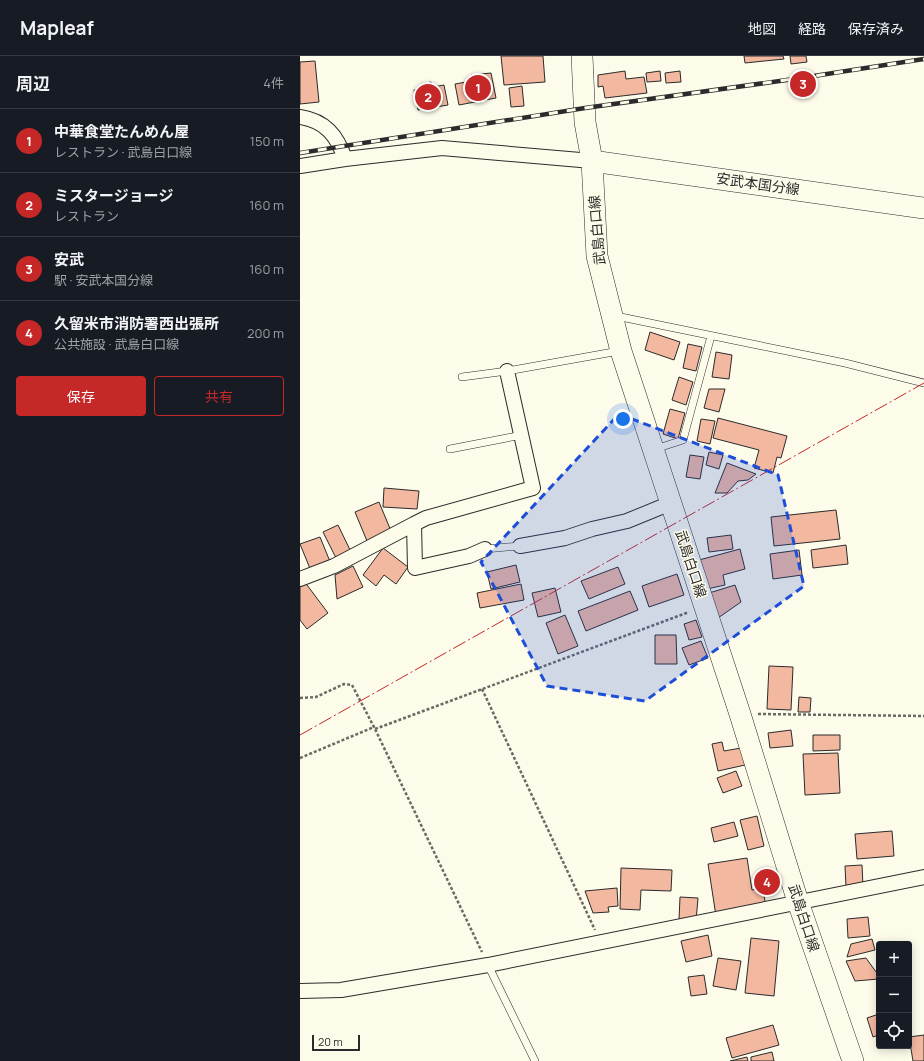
<!DOCTYPE html>
<html lang="ja">
<meta charset="utf-8">
<style>
body{margin:0;font-family:Manrope,"Noto Sans JP",sans-serif;background:#242831;color:#f1f3f6}
.controls{position:absolute;right:12px;bottom:12px;display:grid;overflow:hidden;border-radius:4px;box-shadow:0 2px 10px #0003}
.controls button{width:36px;height:36px;display:grid;place-items:center;padding:0;border:0;border-bottom:1px solid #363941;background:#171b24;color:#f1f3f6;font:20px sans-serif}
.scale{position:absolute;left:12px;bottom:10px;width:48px;box-sizing:border-box;padding-left:4px;border:2px solid #2b2b2b;border-top:0;font-size:11px;line-height:14px;white-space:nowrap;color:#2b2b2b;-webkit-text-stroke:3px #fdfbea;paint-order:stroke}
.you{position:absolute;left:323px;top:363px;width:14px;height:14px;margin:-10px;border:3px solid #fff;border-radius:50%;background:#1a73e8;box-shadow:0 0 0 6px #1a73e833}
.badge{display:grid;place-items:center;width:26px;height:26px;border-radius:50%;background:#c62828;color:#fff;font-size:13px;font-weight:700}
.pin{position:absolute;translate:-50% -50%;border:2px solid #fff;box-shadow:0 1px 4px #0006}
.list{margin:0;padding:0;list-style:none}
h2{display:flex;justify-content:space-between;align-items:center;height:52px;margin:0;padding:0 16px;font-size:17px}
h2 small{font-size:13px;font-weight:400;color:#9ea1a6}
.list li{display:grid;grid-template-columns:26px 1fr auto;gap:12px;align-items:center;box-sizing:border-box;height:64px;padding:0 16px;border-top:1px solid #363941}
.list b{display:block;font-size:15px;white-space:nowrap}
.list p{margin:0;font-size:13px;white-space:nowrap;color:#9ea1a6}
.list em{font-size:13px;font-style:normal;color:#9ea1a6}
.actions{display:flex;gap:8px;padding:12px 16px}
.actions a{flex:1;padding:9px 0;border:1px solid #c62828;border-radius:4px;text-align:center;font-size:14px;color:#c62828}
.actions .main{background:#c62828;color:#fff}
.icon{flex:none;width:22px;height:22px;fill:none;stroke:currentColor;stroke-width:2;stroke-linecap:round;stroke-linejoin:round}
.map{position:relative;flex:none;width:624px;height:1005px;overflow:hidden}
header{display:flex;align-items:center;gap:24px;box-sizing:border-box;height:56px;padding:0 20px;background:#171b24;border-bottom:1px solid #363941}
header strong{font-size:19px}
nav{display:flex;gap:22px;margin-inline-start:auto;font-size:14px}
main{display:flex}
aside{flex:1;background:#171b24}
.map>svg:first-child{display:block}
</style>
<header>
<strong>Mapleaf</strong>
<nav><a>地図</a><a>経路</a><a>保存済み</a></nav>
</header>
<main>
<aside>
<h2>周辺<small>4件</small></h2>
<ul class="list">
<li><span class="badge">1</span><div><b>中華食堂たんめん屋</b><p>レストラン · 武島白口線</p></div><em>150 m</em></li>
<li><span class="badge">2</span><div><b>ミスタージョージ</b><p>レストラン</p></div><em>160 m</em></li>
<li><span class="badge">3</span><div><b>安武</b><p>駅 · 安武本国分線</p></div><em>160 m</em></li>
<li><span class="badge">4</span><div><b>久留米市消防署西出張所</b><p>公共施設 · 武島白口線</p></div><em>200 m</em></li>
</ul>
<div class="actions"><a class="main">保存</a><a>共有</a></div>
</aside>
<div class="map">
<svg width="624" height="1005" viewBox="0 0 624 1005">
<rect width="100%" height="100%" fill="#fdfbea"/>
<!-- building -->
<path fill="#f2b8a0" stroke="#2b2b2b" d="M201,0H243L245,26L204,29Z
M444,0H483L484,3L445,7Z
M490,0H506L507,6L491,8Z
M15,5L19,46L0,48V6Z
M325,15L326,23L344,21L347,37L305,42L303,30L298,31V19Z
M360,15L361,25L347,26L346,17Z
M380,15L381,26L366,27L365,17Z
M191,17L196,42L159,49L155,28L172,25L171,19Z
M131,26L133,31L144,29L148,49L118,54L114,34L122,33L121,28Z
M222,30L224,50L211,51L209,32Z
M350,276L380,286L374,304L345,294Z
M388,288L402,291L396,315L383,312Z
M416,296L432,299L429,323L412,321Z
M379,321L393,326L386,349L372,344Z
M409,333H425L419,356L404,352Z
M370,353L385,357L378,383L363,378Z
M418,362L487,380L481,402L477,401L473,417L454,412L459,394L413,382Z
M401,363L415,365L410,388L397,385Z
M409,396L423,399L419,413L406,409Z
M390,399L404,401L400,423L386,421Z
M427,407L456,418L448,424L438,425L427,437H415Z
M84,432L119,435L117,453L83,451Z
M79,446L91,475L67,485L55,456Z
M536,454L540,483L474,490L471,461Z
M38,469L52,498L37,504L23,476Z
M431,479L433,493L409,496L407,482Z
M20,481L31,508L11,515L0,488Z
M546,489L548,508L513,512L511,494Z
M83,492L108,511L96,528L84,519L76,530L63,519Z
M440,493L445,513L423,519L425,529L407,533L399,504Z
M499,494L502,519L473,523L470,498Z
M216,509L220,526L191,533L187,516Z
M53,510L63,531L37,543L35,519Z
M318,511L325,528L289,543L281,525Z
M377,518L384,539L349,551L342,530Z
M4,525L28,557L7,573L0,564V528Z
M221,528L224,544L180,552L177,537Z
M435,529L441,546L418,562L409,537Z
M255,532L261,556L238,561L232,537Z
M330,535L338,554L286,575L278,555Z
M265,559L278,590L258,598L246,567Z
M396,564L402,581L389,584L384,568Z
M355,579H376L377,608H355Z
M401,585L408,602L389,609L382,592Z
M469,610L493,611L491,654L467,653Z
M499,641L511,642L510,656H498Z
M491,674L493,690L470,692L468,677Z
M513,679H540V694L513,695Z
M422,686L424,695L441,692L445,709L418,715L412,688Z
M538,697L540,737L505,739L503,698Z
M436,715L442,730L423,737L417,722Z
M457,760L464,790L448,794L440,764Z
M434,766L438,780L414,786L411,772Z
M592,775L594,800L557,803L555,778Z
M447,802L452,834L463,832L466,852L416,860L408,808Z
M562,809L563,830L546,831L545,810Z
M321,812L372,814L371,835L341,834L340,854L320,853Z
M317,832L318,850L308,851L309,856L293,857L285,835Z
M380,841L398,842L396,865L379,864Z
M568,861L570,880L548,882L547,863Z
M408,879L412,900L386,906L381,885Z
M451,882L479,885L474,940L445,937Z
M572,883L575,894L547,901L551,888Z
M418,902L441,905L436,934L413,930Z
M566,902L579,920V923L555,925L546,905Z
M404,919L407,938L391,940L388,921Z
M579,958V979L573,981L567,962Z
M473,969L479,989L432,1002L426,982Z
M624,979V1005H613L609,981Z
M472,996L474,1005H451V1001Z
M447,1001L448,1005H430Z"/>
<g fill="none" stroke-linecap="round" stroke-linejoin="round">
<defs>
<path id="lane" d="M316,260L545,307L624,327
M162,321L207,315L319,295
M150,393L222,379
M355,393L383,384L411,280
M185,493L220,490
M188,909L235,1005"/>
<path id="street" d="M0,61C25,65 37,79 45,103
M0,110L45,103L142,92L292,105
M114,468L126,462L233,432L207,315
M220,490L265,482L292,473L327,465L371,447
M0,523L34,510L114,468L115,512L169,500L185,493
M0,935L41,934L188,909L624,821"/>
<path id="secondary" d="M282,0L285,66L292,105L297,200L321,295L440,658L498,846L553,1005
M292,105L624,152"/>
</defs>
<!-- lane casing -->
<use href="#lane" stroke="#2b2b2b" stroke-width="8"/>
<!-- street casing -->
<use href="#street" stroke="#2b2b2b" stroke-width="16"/>
<!-- secondary casing -->
<use href="#secondary" stroke="#2b2b2b" stroke-width="22"/>
<!-- path -->
<path stroke="#6a6964" stroke-width="2.5" stroke-dasharray="3 2" stroke-linecap="butt" d="M182,633L295,874
M0,642L16,641L44,628L52,629L75,673L182,896
M458,658L624,660
M75,673L389,556
M0,702L74,671"/>
<!-- lane -->
<use href="#lane" stroke="#fdfbea" stroke-width="7"/>
<!-- street -->
<use href="#street" stroke="#fdfbea" stroke-width="14"/>
<!-- secondary -->
<use href="#secondary" stroke="#fdfbea" stroke-width="21"/>
<defs>
<path id="rail" d="M0,97L285,52L501,22L624,3"/>
</defs>
<!-- rail casing -->
<use href="#rail" stroke="#2b2b2b" stroke-width="4.5"/>
<!-- rail -->
<use href="#rail" stroke="#fdfbea" stroke-width="3" stroke-dasharray="9" stroke-linecap="butt"/>
<!-- power -->
<path stroke="#c62828" stroke-width="1" stroke-dasharray="14 3 2 3" stroke-linecap="butt" d="M0,679L624,327"/>
</g>
<!-- marked area -->
<path fill="#1d4ed8" fill-opacity="0.2" stroke="#1d4ed8" stroke-width="3" stroke-dasharray="8 5" stroke-linejoin="round" d="M319,358L478,419L504,530L345,645L247,630L181,506Z"/>
<g text-anchor="middle" stroke-width="3" stroke-linejoin="round" paint-order="stroke">
<!-- street labels -->
<g font-size="14" fill="#2b2b2b" stroke="#fdfbea">
<text transform="translate(458 128) rotate(8)" y="5">安武本国分線</text>
<text transform="translate(297 174) rotate(-95)" y="5">武島白口線</text>
<text transform="translate(391 508) rotate(72)" y="5">武島白口線</text>
<text transform="translate(504 862) rotate(72)" y="5">武島白口線</text>
</g>
</g>
</svg>
<div class="controls">
<button>+</button>
<button>−</button>
<button><svg class="icon" aria-label="locate" viewBox="0 0 24 24"><circle cx="12" cy="12" r="6"/><path d="M12 2v4M12 18v4M2 12h4M18 12h4"/></svg></button>
</div>
<div class="scale">20 m</div>
<div class="you"></div>
<div class="pin badge" style="left:178px;top:32px">1</div>
<div class="pin badge" style="left:128px;top:41px">2</div>
<div class="pin badge" style="left:503px;top:28px">3</div>
<div class="pin badge" style="left:467px;top:826px">4</div>
</div>
</main>
